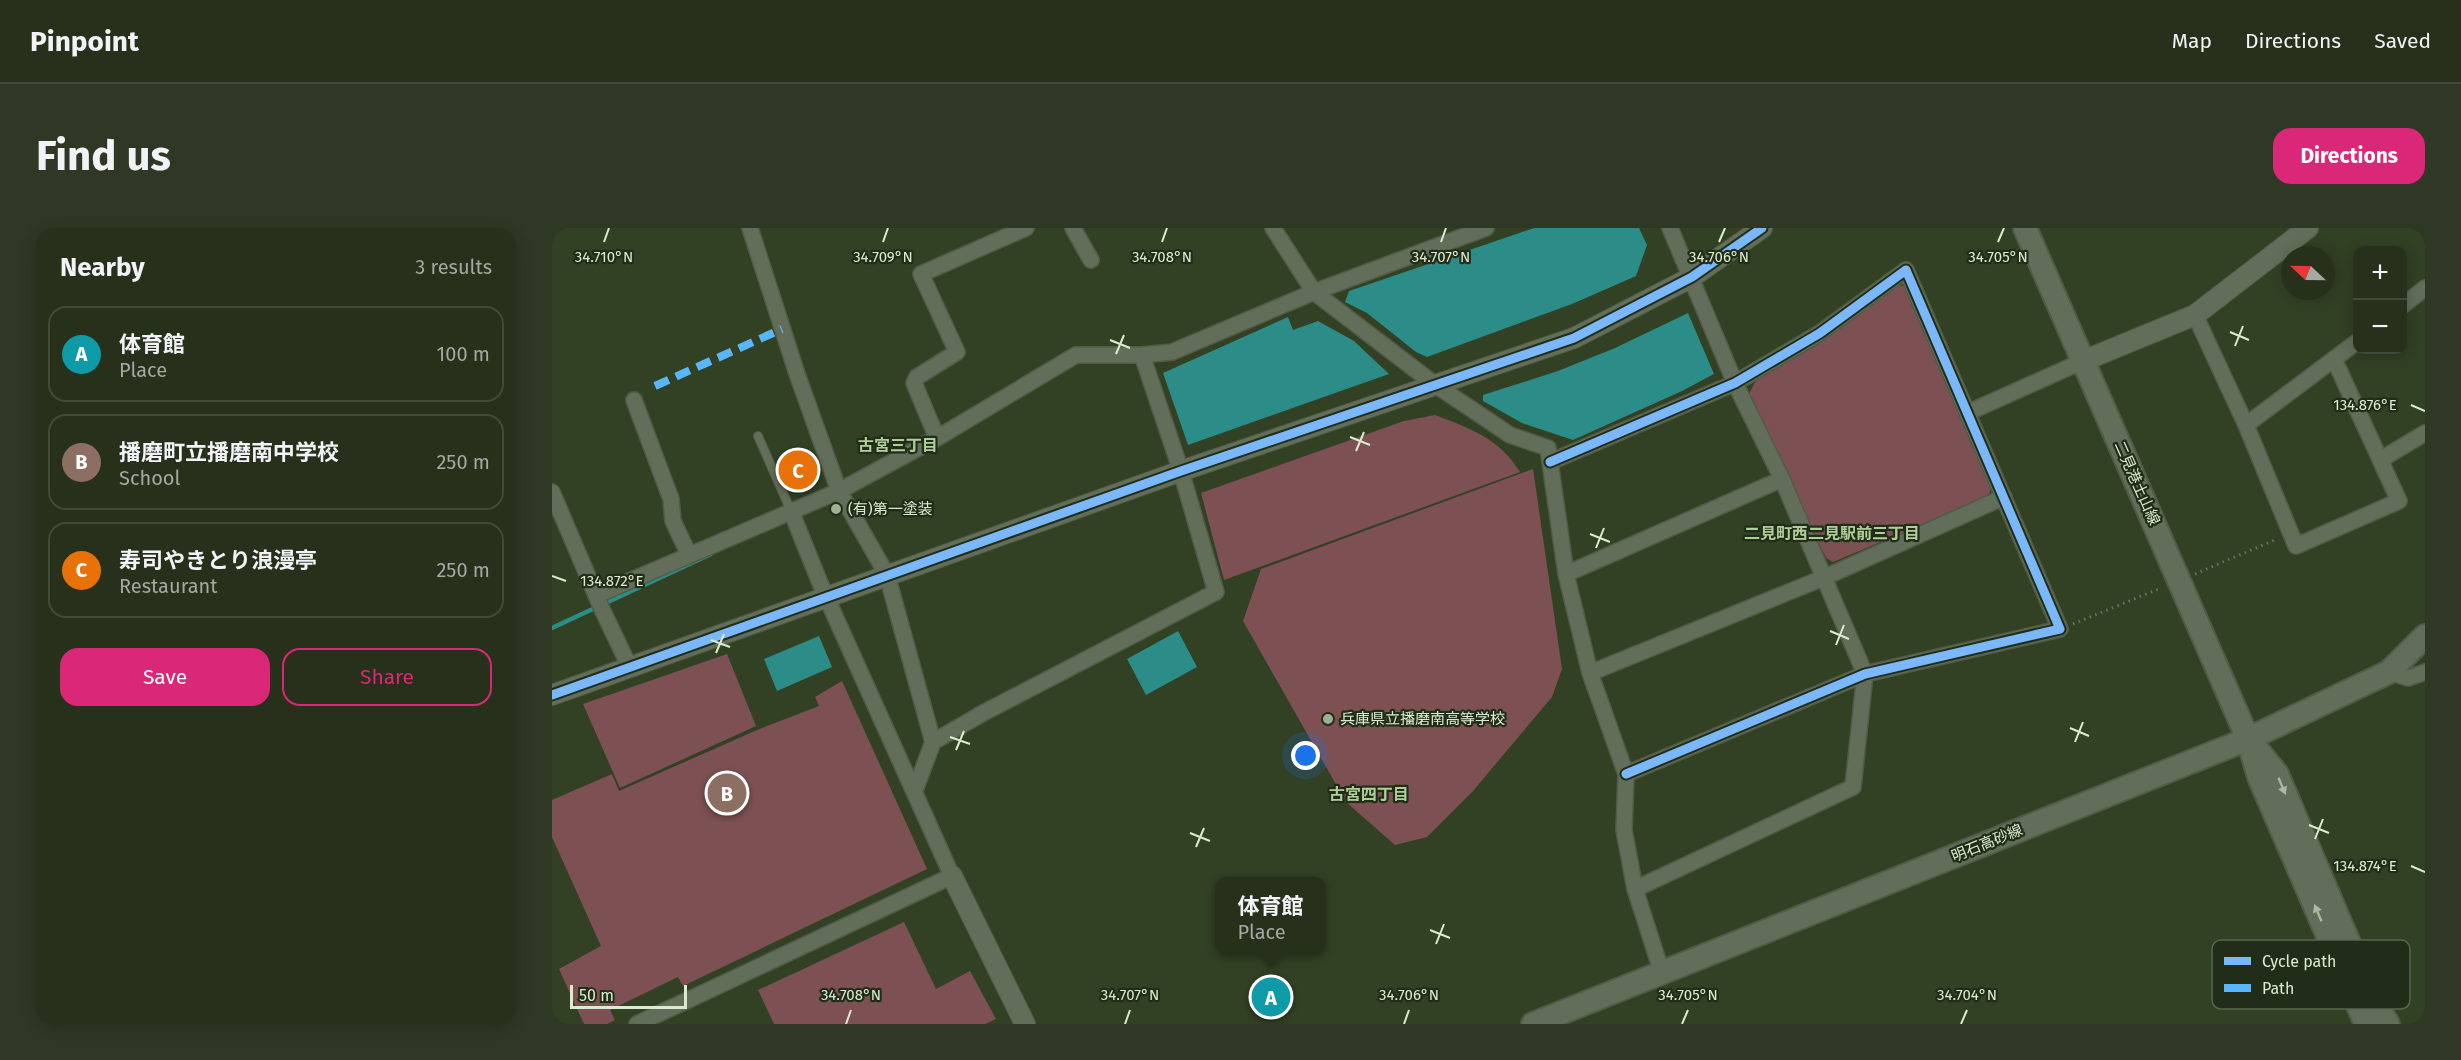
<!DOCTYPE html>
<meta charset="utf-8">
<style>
body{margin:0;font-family:"Fira Sans","Noto Sans JP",sans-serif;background:#2e3824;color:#f1f3f6}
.controls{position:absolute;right:18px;top:18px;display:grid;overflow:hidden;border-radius:12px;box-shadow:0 3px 15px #0003}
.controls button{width:54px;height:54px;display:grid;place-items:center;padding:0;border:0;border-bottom:2px solid #424b3a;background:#26301b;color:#f1f3f6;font:30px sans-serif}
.compass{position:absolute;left:1729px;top:18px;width:54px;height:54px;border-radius:50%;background:#26301b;box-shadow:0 3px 15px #0003;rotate:292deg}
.scale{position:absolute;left:18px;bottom:15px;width:117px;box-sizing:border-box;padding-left:6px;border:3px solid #daebcf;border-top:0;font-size:16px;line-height:21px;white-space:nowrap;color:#daebcf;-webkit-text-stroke:4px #212d18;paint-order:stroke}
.you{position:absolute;left:754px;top:528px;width:21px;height:21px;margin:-15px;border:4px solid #fff;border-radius:50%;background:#1a73e8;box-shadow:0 0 0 9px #1a73e833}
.badge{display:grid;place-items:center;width:39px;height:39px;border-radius:50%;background:#db2777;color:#fff;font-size:20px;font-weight:700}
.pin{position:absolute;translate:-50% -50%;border:3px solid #fff;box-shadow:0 2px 6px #0006}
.popup{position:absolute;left:663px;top:649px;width:111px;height:78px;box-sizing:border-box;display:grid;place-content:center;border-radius:12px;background:#26301b;filter:drop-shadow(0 2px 4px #0005);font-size:20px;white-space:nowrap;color:#a4a9a3}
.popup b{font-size:22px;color:#f1f3f6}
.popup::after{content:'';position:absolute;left:50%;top:100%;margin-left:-12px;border:12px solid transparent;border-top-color:#26301b}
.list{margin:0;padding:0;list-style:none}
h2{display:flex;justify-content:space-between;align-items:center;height:78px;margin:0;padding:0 24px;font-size:26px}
h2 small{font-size:20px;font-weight:400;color:#a4a9a3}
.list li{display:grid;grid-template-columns:39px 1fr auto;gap:18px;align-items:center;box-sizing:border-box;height:96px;margin:0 12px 12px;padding:0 12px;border:2px solid #424b3a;border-radius:18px}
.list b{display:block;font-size:22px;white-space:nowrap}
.list p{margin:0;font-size:20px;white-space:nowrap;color:#a4a9a3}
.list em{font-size:20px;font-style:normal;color:#a4a9a3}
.actions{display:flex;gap:12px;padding:18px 24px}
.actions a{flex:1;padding:14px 0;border:2px solid #db2777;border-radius:18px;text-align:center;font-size:21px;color:#db2777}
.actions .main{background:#db2777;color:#fff}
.map{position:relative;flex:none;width:1873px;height:796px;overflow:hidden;border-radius:18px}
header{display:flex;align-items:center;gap:36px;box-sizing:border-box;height:84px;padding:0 30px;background:#26301b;border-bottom:2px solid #424b3a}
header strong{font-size:28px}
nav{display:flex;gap:33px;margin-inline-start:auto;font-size:21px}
.intro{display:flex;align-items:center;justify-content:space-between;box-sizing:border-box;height:144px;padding:0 36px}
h1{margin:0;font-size:42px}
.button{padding:15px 27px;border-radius:18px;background:#db2777;color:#fff;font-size:21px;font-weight:700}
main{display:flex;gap:36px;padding:0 36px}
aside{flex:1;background:#26301b;border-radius:18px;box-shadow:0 3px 15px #0003}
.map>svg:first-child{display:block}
</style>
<header>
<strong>Pinpoint</strong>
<nav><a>Map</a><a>Directions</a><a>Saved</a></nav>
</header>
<div class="intro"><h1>Find us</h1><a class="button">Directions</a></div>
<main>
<aside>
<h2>Nearby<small>3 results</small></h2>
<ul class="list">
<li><span class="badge" style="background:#0f9aa8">A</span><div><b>体育館</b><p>Place</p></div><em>100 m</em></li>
<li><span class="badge" style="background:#8d6e63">B</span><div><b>播磨町立播磨南中学校</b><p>School</p></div><em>250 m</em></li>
<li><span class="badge" style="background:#e8710a">C</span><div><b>寿司やきとり浪漫亭</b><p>Restaurant</p></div><em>250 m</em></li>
</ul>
<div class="actions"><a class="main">Save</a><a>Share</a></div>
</aside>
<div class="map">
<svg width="1873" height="796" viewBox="0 0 1873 796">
<rect width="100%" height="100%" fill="#324024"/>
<!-- green -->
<path fill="#7d5153" d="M1345,57L1353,58L1439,260L1436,269L1281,334L1274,330L1197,166L1204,152L1271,112Z
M883,187C919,201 947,210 968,244L672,352L649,265L852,193Z
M981,241L1010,441L1000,469L921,563L875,609L843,617L794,574L691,393L709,341Z
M175,426L204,498L68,560L31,476Z
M290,453L375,641L131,758L126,749L58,782L63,792L55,796H32L7,741L49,718L0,609V572L60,546L67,563L205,502L267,478L263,469Z
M352,694L384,761L418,743L444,791L433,796H222L206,762Z"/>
<!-- water -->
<path fill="#2c8c87" d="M982,0H1087L1095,17L1084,48L1020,76L875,129L864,124L815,85L793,74L797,63Z
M1136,85L1162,146L1130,163L1021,212L970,195L931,173V167L1006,143L1063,120Z
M736,89L741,102L766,93L802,113L837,146L636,217L611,145Z
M626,403L645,439L594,467L575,431Z
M267,408L280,439L225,463L212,431Z"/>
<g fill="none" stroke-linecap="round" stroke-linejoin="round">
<!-- stream -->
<path stroke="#2c8c87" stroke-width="4.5" d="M0,400L159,326"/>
<defs>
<path id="service" d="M206,208L239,283"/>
<path id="minor" d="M198,0L245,146L287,263L335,347L381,514L363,562
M521,0L539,32
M721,0L762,64L882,156L958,207L996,220L1014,346L1038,445L1074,546L1072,602L1083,661L1110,745
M1850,78L1873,60
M1643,87L1694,197L1744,318L1847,273L1782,131
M82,172L119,271L121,293L137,327
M1415,185L1531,133
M1694,197L1806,113
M385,210L362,155L365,149L405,124L369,46L474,0
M1828,232L1873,205
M998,234L1183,155L1268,105L1354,42L1508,401L1313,446L1074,546
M0,264L49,379L77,438
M1014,346L1230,251
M45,367L287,263L385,210L524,127H590
M1837,444L1856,450L1873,444
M1038,445L1271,350L1452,269
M381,514L431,485L664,364L629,243L590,127L620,124L762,64L934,0
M1083,661L1301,559L1313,446L1230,251L1183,155L1118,0
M85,796L400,648L268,355L239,283"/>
<path id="tertiary" d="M1531,133L1643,87L1756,0
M0,467L629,243L1022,110L1140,49L1210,0
M400,648L473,796"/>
<path id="secondary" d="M1473,0L1696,511L1707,549L1814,796
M1703,519L1725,546L1797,715L1826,780L1836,796
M981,796L1696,511L1837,444L1873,408"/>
</defs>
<!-- service casing -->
<use href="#service" stroke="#505c45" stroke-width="10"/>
<!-- minor casing -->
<use href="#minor" stroke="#505c45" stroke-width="18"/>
<!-- tertiary casing -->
<use href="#tertiary" stroke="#505c45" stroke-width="22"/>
<!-- secondary casing -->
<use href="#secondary" stroke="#505c45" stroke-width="26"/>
<!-- path -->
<path stroke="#687260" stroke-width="3" stroke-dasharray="1.5 4.5" stroke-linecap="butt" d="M1643,346L1725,311
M1521,396L1609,360"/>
<!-- service -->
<use href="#service" stroke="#626e5a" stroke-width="8"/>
<!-- minor -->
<use href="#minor" stroke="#626e5a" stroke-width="15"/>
<!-- tertiary -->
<use href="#tertiary" stroke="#626e5a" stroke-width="20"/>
<!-- secondary -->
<use href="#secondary" stroke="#626e5a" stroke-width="22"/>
<!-- quiet -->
<path stroke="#59b6f9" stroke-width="8" stroke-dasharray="15 8" stroke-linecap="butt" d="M103,158L230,101"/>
<defs>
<path id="cycleway" d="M998,234L1183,155L1268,105L1354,42L1508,401L1313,446L1074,546
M0,467L629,243L1022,110L1140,49L1210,0"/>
</defs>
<!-- cycleway casing -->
<use href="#cycleway" stroke="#212d18" stroke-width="13"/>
<!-- cycleway -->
<use href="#cycleway" stroke="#7ab7fb" stroke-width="9"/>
</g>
<!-- one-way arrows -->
<defs><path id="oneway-solid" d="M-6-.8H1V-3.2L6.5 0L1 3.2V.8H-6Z" transform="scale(1.5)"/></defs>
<g fill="#aab9a0">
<use href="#oneway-solid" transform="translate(1730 558) rotate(67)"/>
<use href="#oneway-solid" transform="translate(1766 685) rotate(-113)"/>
</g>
<!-- ticks -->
<path fill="none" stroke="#daebcf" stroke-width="2" d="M52,14L57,0M331,14L336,0M610,14L615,0M889,14L894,0M1167,14L1173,0M1446,14L1452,0M1678,104L1697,112M558,112L578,120M1683,118L1691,98M564,126L572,107M1859,177L1873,183M798,209L818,217M804,223L812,204M1038,306L1058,314M1044,320L1052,300M0,348L14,353M1278,403L1297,411M159,412L178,419M1284,417L1292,397M164,425L172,406M1518,500L1537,508M398,509L418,516M1523,514L1531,494M404,522L412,503M1757,597L1777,605M638,605L658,613M1763,611L1771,591M644,619L652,600M1859,638L1873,644M878,702L898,710M884,716L892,696M294,796L299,782M573,796L578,782M852,796L857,782M1130,796L1136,782M1409,796L1415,782"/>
<!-- markers -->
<g fill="#9faf93" stroke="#212d18" stroke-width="2">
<circle cx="284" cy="281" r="6"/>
<circle cx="776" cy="491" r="6"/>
</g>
<g text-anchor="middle" stroke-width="4.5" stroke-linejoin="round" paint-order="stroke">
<!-- street labels -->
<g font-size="15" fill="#daebcf" stroke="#212d18">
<text transform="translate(1585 255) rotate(66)" y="5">二見港土山線</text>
<text transform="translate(1435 615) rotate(-22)" y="5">明石高砂線</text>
</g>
<!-- poi labels -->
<g font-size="15" fill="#daebcf" stroke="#212d18" text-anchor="start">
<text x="296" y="286">(有)第一塗装</text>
<text x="788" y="496">兵庫県立播磨南高等学校</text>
</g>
<!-- neighbourhood labels -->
<g font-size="16" font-weight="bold" fill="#afcf98" stroke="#212d18">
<text x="346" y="223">古宮三丁目</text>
<text x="1280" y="311">二見町西二見駅前三丁目</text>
<text x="817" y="572">古宮四丁目</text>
</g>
</g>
<!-- legend -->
<rect x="1660" y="712" width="198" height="69" rx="9" fill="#212d18" stroke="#58664f" stroke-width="1.5"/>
<rect x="1672" y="729" width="27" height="8" fill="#7ab7fb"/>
<rect x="1672" y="756" width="27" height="8" fill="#59b6f9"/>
<g font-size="16" fill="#daebcf">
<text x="1710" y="739">Cycle path</text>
<text x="1710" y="766">Path</text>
</g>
<g font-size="15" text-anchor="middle" fill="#daebcf" stroke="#212d18" stroke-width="4.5" stroke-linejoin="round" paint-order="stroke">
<text x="52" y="34">34.710°N</text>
<text x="331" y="34">34.709°N</text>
<text x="610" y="34">34.708°N</text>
<text x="889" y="34">34.707°N</text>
<text x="1167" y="34">34.706°N</text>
<text x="1446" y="34">34.705°N</text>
<text x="1813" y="182">134.876°E</text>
<text x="60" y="358">134.872°E</text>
<text x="1813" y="643">134.874°E</text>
<text x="299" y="772">34.708°N</text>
<text x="578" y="772">34.707°N</text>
<text x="857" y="772">34.706°N</text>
<text x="1136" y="772">34.705°N</text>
<text x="1415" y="772">34.704°N</text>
</g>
</svg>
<div class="controls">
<button>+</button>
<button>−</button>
</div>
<svg class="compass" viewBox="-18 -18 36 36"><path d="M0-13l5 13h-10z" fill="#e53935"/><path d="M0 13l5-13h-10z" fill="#a4a9a3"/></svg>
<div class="scale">50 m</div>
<div class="you"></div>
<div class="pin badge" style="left:719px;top:769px;background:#0f9aa8">A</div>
<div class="popup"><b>体育館</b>Place</div>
<div class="pin badge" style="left:175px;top:565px;background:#8d6e63">B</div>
<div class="pin badge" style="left:246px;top:242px;background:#e8710a">C</div>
</div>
</main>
